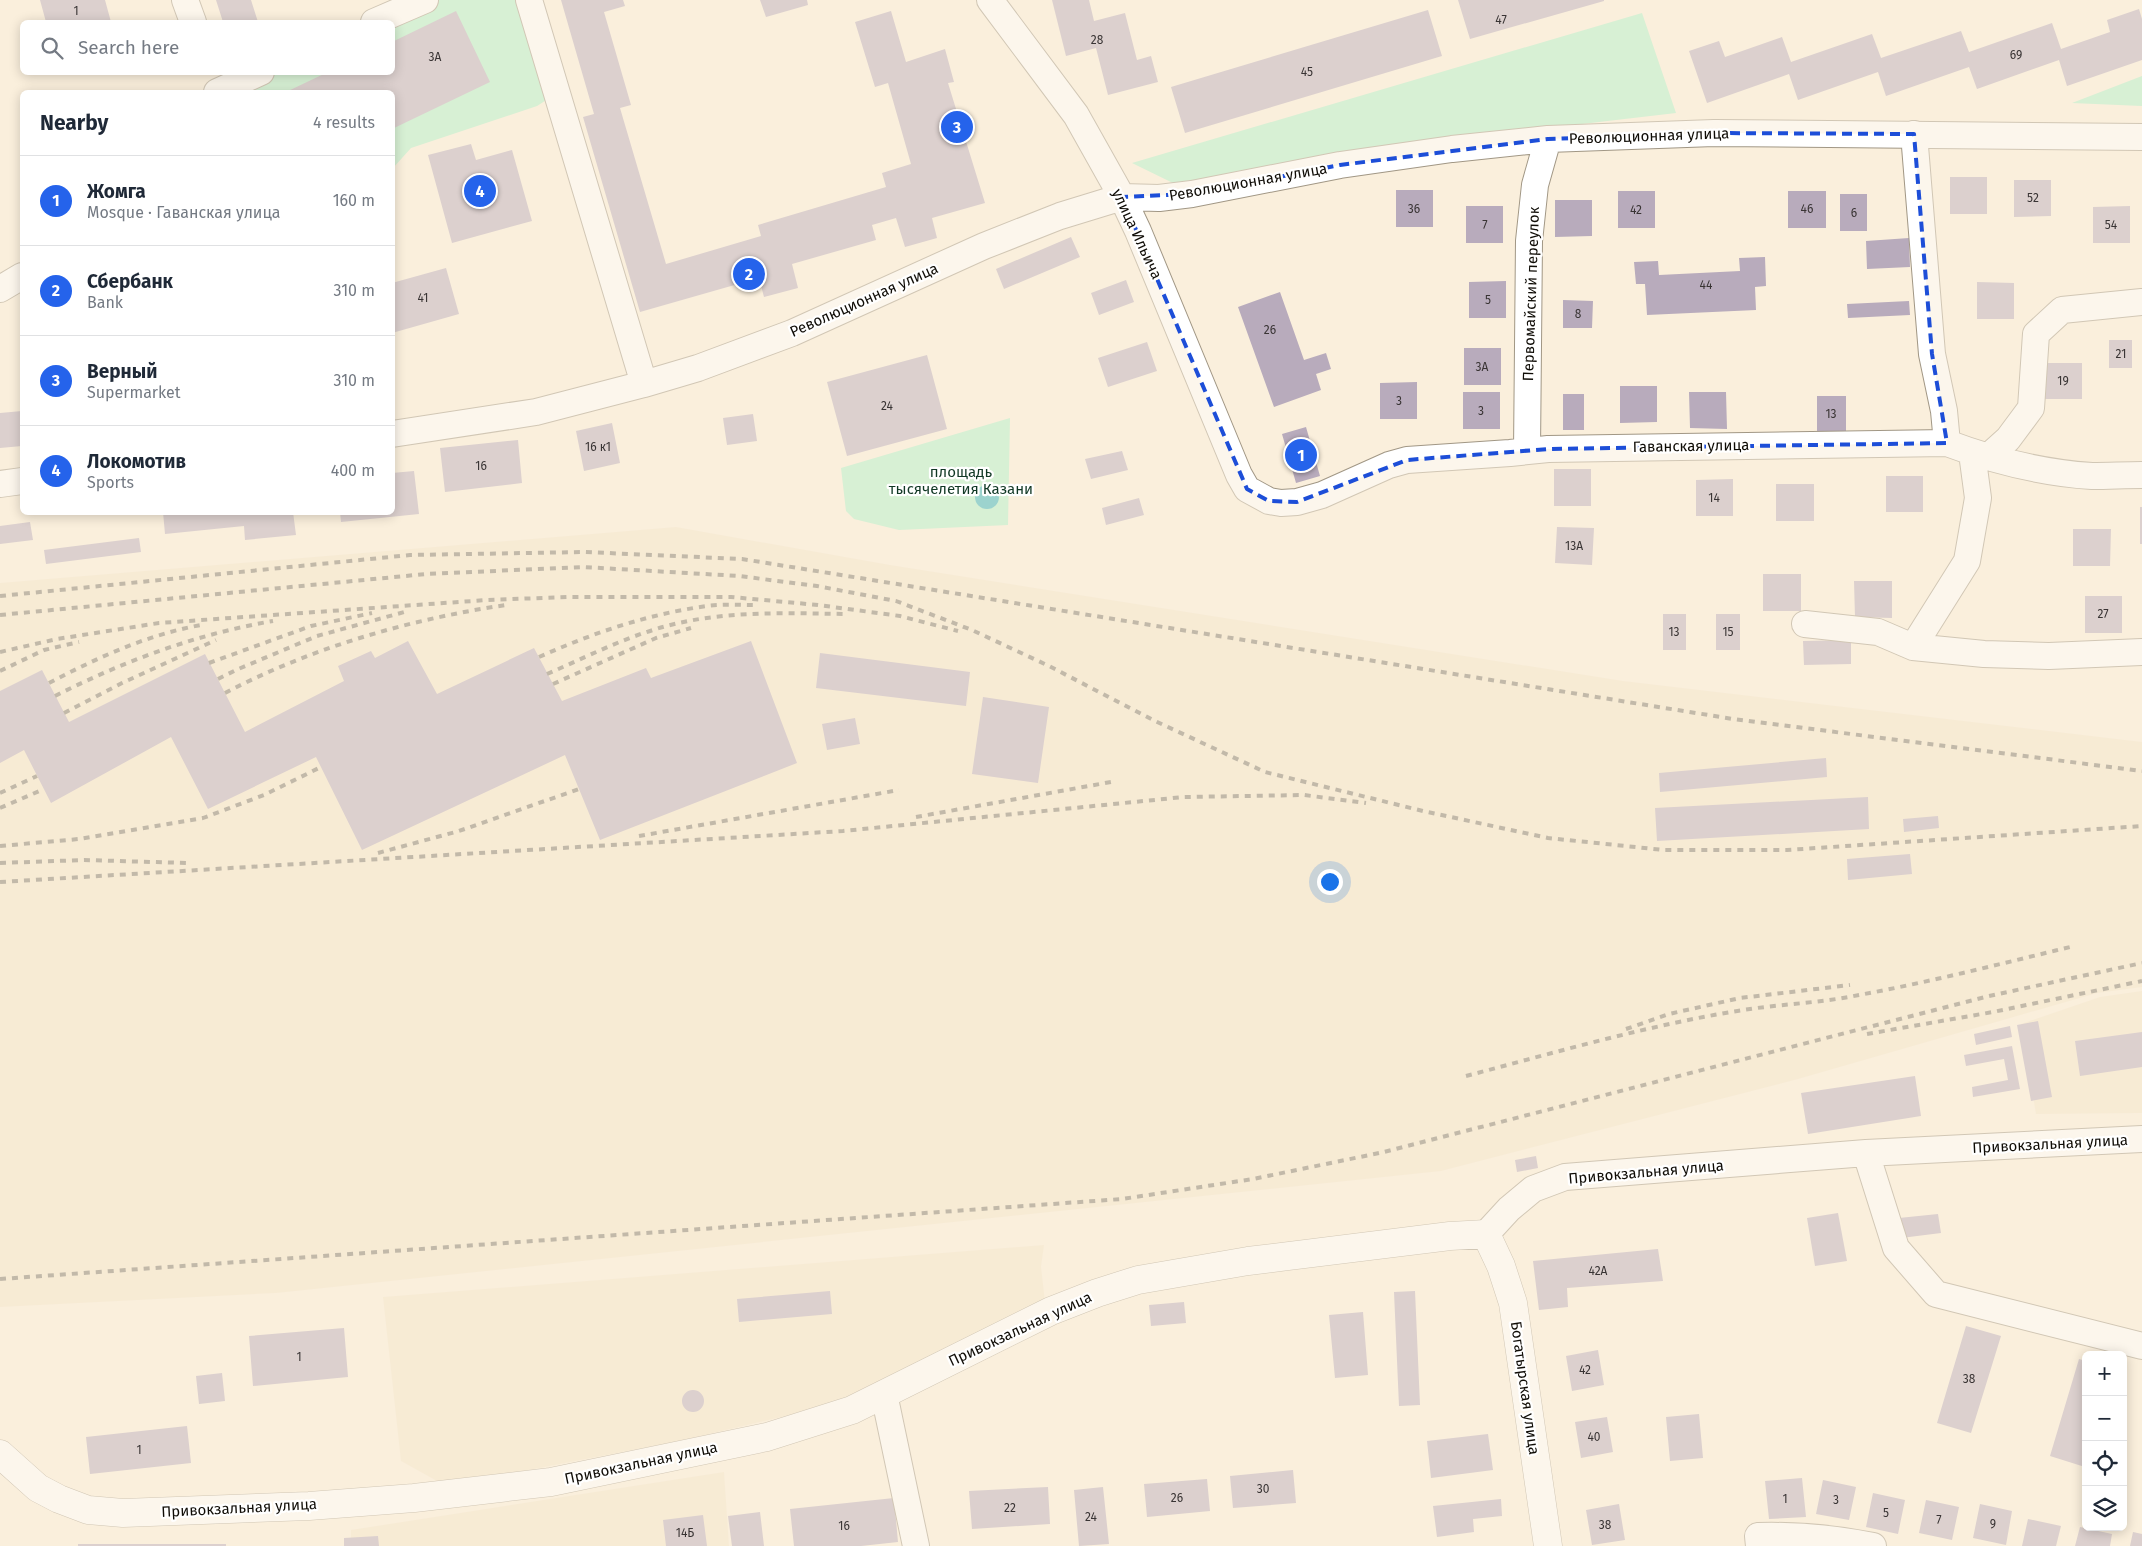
<!DOCTYPE html>
<meta charset="utf-8">
<style>
body{margin:0;font-family:"Fira Sans",sans-serif;background:#f2f2f3;color:#1f2937}
.controls{position:absolute;right:15px;bottom:15px;display:grid;overflow:hidden;border-radius:8px;box-shadow:0 2px 12px #0003}
.controls button{width:45px;height:45px;display:grid;place-items:center;padding:0;border:0;border-bottom:1px solid #e0e1e3;background:#fff;color:#1f2937;font:25px sans-serif}
.you{position:absolute;left:1329px;top:881px;width:18px;height:18px;margin:-12px;border:4px solid #fff;border-radius:50%;background:#1a73e8;box-shadow:0 0 0 8px #1a73e833}
.badge{display:grid;place-items:center;width:32px;height:32px;border-radius:50%;background:#2563eb;color:#fff;font-size:16px;font-weight:700}
.pin{position:absolute;translate:-50% -50%;border:2px solid #fff;box-shadow:0 1px 5px #0006}
.list{margin:0;padding:0;list-style:none}
h2{display:flex;justify-content:space-between;align-items:center;height:65px;margin:0;padding:0 20px;font-size:21px}
h2 small{font-size:16px;font-weight:400;color:#747a83}
.list li{display:grid;grid-template-columns:32px 1fr auto;gap:15px;align-items:center;box-sizing:border-box;height:90px;padding:0 20px;border-top:1px solid #e0e1e3}
.list b{display:block;font-size:19px;white-space:nowrap}
.list p{margin:0;font-size:16px;white-space:nowrap;color:#747a83}
.list em{font-size:16px;font-style:normal;color:#747a83}
.icon{flex:none;width:28px;height:28px;fill:none;stroke:currentColor;stroke-width:2;stroke-linecap:round;stroke-linejoin:round}
.map{position:relative;flex:none;width:2142px;height:1546px;overflow:hidden}
.search{position:absolute;background:#fff;box-shadow:0 2px 12px #0003;left:20px;top:20px;width:375px;height:55px;display:flex;align-items:center;gap:12px;box-sizing:border-box;padding:0 18px;border-radius:8px;color:#747a83;font-size:19px}
.panel{position:absolute;background:#fff;box-shadow:0 2px 12px #0003;left:20px;top:90px;width:375px;height:425px;border-radius:8px}
.map>svg:first-child{display:block}
</style>
<div class="map">
<svg width="2142" height="1546" viewBox="0 0 2142 1546">
<rect width="100%" height="100%" fill="#faefdc"/>
<!-- built -->
<path fill="#f4e6cb" d="M676,527L890,565L1623,681L2142,742V987L2097,993L1798,1079L1441,1171L276,1293L0,1307V583Z
M2142,991V1113L2036,1114L2021,1024L2100,997Z
M1044,1245L1041,1267L1045,1302L828,1406L679,1441L446,1486L401,1461L383,1297Z
M724,1472L729,1546H351V1530Z"/>
<!-- green -->
<path fill="#adf1ca" d="M425,0H521L548,99L537,106L411,148L393,168L392,92H217L261,73L392,72V22Z
M1642,13L1676,113L1420,143L1177,185L1132,163Z
M2142,76V106L2072,103Z
M1010,418L1008,525L899,530L854,519L846,511L841,468Z"/>
<!-- water -->
<path fill="#2bb2bd" d="M975 497a12 12 0 1 1 24 0a12 12 0 1 1-24 0Z"/>
<!-- building -->
<path fill="#b8abbc" d="M40,0H105L111,22H46Z
M216,0H251L258,22H223Z
M561,0H623L625,6L604,12L631,105L620,108L666,264L761,236L758,225L886,187L882,173L911,164L888,83L875,87L855,22L891,11L906,62L945,49L954,82L948,83L985,203L932,218L937,238L905,247L896,218L872,225L876,240L792,264L798,288L764,297L759,278L640,312L583,117L594,114Z
M760,0H807L808,5L766,17Z
M1052,0H1089L1094,21L1125,13L1137,60L1151,56L1158,82L1108,95L1096,48L1066,56Z
M1458,0H1604V1L1470,39Z
M2139,9L2142,19V60L2067,86L2059,60L1977,89L1969,67L1886,96L1878,72L1798,100L1789,74L1707,103L1689,51L1719,41L1725,57L1782,37L1791,62L1872,34L1881,58L1961,31L1969,52L2052,23L2061,49L2110,32L2107,20Z
M1428,10L1442,56L1185,133L1171,87Z
M456,11L490,82L392,129V92H286L328,72H392V42Z
M471,144L476,160L512,150L532,221L452,243L428,155Z
M1950,177H1987V214H1950Z
M2014,180H2051V216L2014,217Z
M1396,190H1433V227H1396Z
M1618,191H1655V228H1618Z
M1788,191H1826V228H1788Z
M1840,194H1867V231H1840Z
M1555,200H1592V236L1555,237Z
M1466,206H1503V243H1466Z
M2130,206V243H2093V207Z
M1071,237L1080,257L1004,289L996,269Z
M1909,238L1910,267L1867,269L1866,241Z
M1765,257L1766,286L1755,287L1756,310L1647,315L1645,284H1636L1634,262L1658,261L1659,275L1740,271L1739,258Z
M446,268L459,314L392,333V283Z
M1126,280L1134,302L1099,315L1091,293Z
M1506,281V318H1469V282Z
M1977,282L2014,283V319H1977Z
M1280,292L1304,360L1326,353L1331,369L1316,374L1321,390L1274,407L1238,307Z
M1563,300L1593,301L1592,328H1563Z
M1909,301L1910,315L1848,318L1847,304Z
M2109,340H2132V368H2109Z
M1147,342L1157,371L1108,387L1098,358Z
M1464,348H1501V385H1464Z
M927,355L947,429L847,456L827,382Z
M2045,363H2082V399H2045Z
M1417,382V419H1380V383Z
M1620,386H1657V422L1620,423Z
M1463,392H1500V429H1463Z
M1689,392H1726L1727,429L1690,428Z
M1563,394H1584V430H1563Z
M1817,396H1846V432H1817Z
M22,411V446L0,448V413Z
M753,414L757,441L727,445L723,418Z
M612,423L620,463L584,471L576,431Z
M1306,427L1320,476L1296,483L1282,434Z
M518,440L522,483L445,492L440,448Z
M1122,451L1128,470L1091,479L1085,459Z
M1554,469H1591V506H1554Z
M414,471L419,514L341,522L340,512H392V473Z
M1886,476H1923V512H1886Z
M1733,479V516H1696V480Z
M1776,484H1814V521H1776Z
M1139,498L1144,515L1106,525L1102,508Z
M2140,507H2142V544H2140Z
M163,512H293L296,535L245,540L244,526L165,534Z
M30,522L33,540L0,544V526Z
M1557,527L1594,528L1592,565L1555,563Z
M2073,529H2111L2110,566H2073Z
M139,538L141,552L46,564L44,550Z
M1763,574H1801V611H1763Z
M1854,581H1892V618L1855,617Z
M2085,596H2122V633H2085Z
M1663,614H1686V650H1663Z
M1716,614H1740V650H1716Z
M1851,640V664L1804,665L1803,641Z
M408,641L437,694L534,648L562,701L646,668L651,678L751,641L797,763L600,840L565,755L362,850L316,757L208,809L171,737L51,803L24,750L0,763V691L42,670L69,722L205,654L245,732L344,681L338,666L371,651L375,658Z
M820,653L970,672L966,706L816,688Z
M983,697L1049,707L1038,783L972,774Z
M855,718L860,744L827,750L822,724Z
M1826,758L1827,777L1660,792L1659,773Z
M1868,797L1869,829L1657,841L1655,808Z
M1938,816L1939,828L1904,832L1903,819Z
M1910,854L1912,874L1848,880L1847,859Z
M2038,1021L2052,1097L2031,1101L2017,1025Z
M2010,1026L2012,1037L1976,1045L1974,1034Z
M2142,1032V1067L2080,1076L2075,1041Z
M2012,1046L2020,1089L1973,1097L1972,1087L2008,1080L2004,1059L1966,1066L1964,1055Z
M1915,1076L1921,1116L1808,1134L1801,1093Z
M1536,1156L1538,1168L1517,1172L1515,1160Z
M1838,1213L1847,1261L1815,1266L1807,1218Z
M1938,1214L1941,1233L1901,1238L1899,1218Z
M1658,1249L1663,1281L1567,1288L1568,1307L1539,1310L1533,1261Z
M830,1291L832,1314L739,1322L737,1299Z
M1415,1291L1420,1405L1399,1406L1394,1292Z
M1184,1302L1186,1323L1151,1326L1149,1305Z
M1363,1312L1368,1375L1335,1378L1329,1315Z
M1966,1326L2001,1336L1971,1433L1937,1423Z
M344,1328L348,1377L253,1386L249,1336Z
M1598,1350L1604,1385L1572,1391L1566,1356Z
M2079,1359L2086,1361L2085,1467L2050,1456Z
M222,1373L225,1401L199,1404L196,1376Z
M682 1401a11 11 0 1 1 22 0a11 11 0 1 1-22 0Z
M1699,1414L1703,1458L1670,1461L1666,1417Z
M1607,1417L1613,1452L1581,1458L1575,1422Z
M187,1426L191,1463L90,1474L86,1437Z
M1488,1434L1493,1470L1431,1478L1427,1441Z
M1293,1470L1296,1503L1233,1508L1230,1476Z
M1802,1478L1806,1517L1769,1519L1765,1481Z
M1207,1479L1210,1511L1147,1517L1144,1484Z
M1823,1480L1856,1487L1849,1520L1816,1514Z
M1048,1487L1050,1524L972,1529L969,1491Z
M1103,1487L1109,1544L1079,1546L1074,1490Z
M1873,1493L1905,1500L1898,1534L1866,1527Z
M894,1498L898,1542L861,1546H794L790,1509Z
M1501,1499L1502,1516L1473,1519L1474,1532L1437,1537L1433,1506Z
M1926,1500L1959,1507L1952,1540L1919,1533Z
M1619,1504L1625,1540L1592,1545L1586,1510Z
M1980,1504L2012,1511L2006,1545L1973,1538Z
M760,1512L764,1546H732L728,1516Z
M703,1515L707,1546H666L663,1520Z
M2028,1519L2061,1526L2056,1546H2022Z
M2080,1527L2112,1534L2110,1546H2075Z
M2133,1532L2142,1534V1546H2130Z
M378,1536L379,1546H344V1538Z
M78,1544H226V1546H78Z"/>
<g fill="none" stroke-linecap="round" stroke-linejoin="round">
<defs>
<path id="minor" d="M185,0L193,22
M529,0L644,384
M990,0L1076,115L1122,197L1138,231L1239,475L1247,489L1269,501L1281,503L1297,502L1322,495L1389,465L1407,460L1510,453L1548,449L1947,443C1992,460 2044,473 2092,476C2109,476 2125,475 2142,475
M374,22L425,0
M217,92L261,72
M1914,134L1932,354L1944,411L1947,443
M0,289L22,276
M392,434L536,412L644,384L698,368L792,333L984,246L1060,216L1122,197L1159,198L1192,194L1340,165L1452,149L1548,139L1714,133L2142,137
M1527,451L1529,241L1535,185L1548,139
M1988,457L2008,439L2031,408L2036,334L2062,310L2142,302
M0,484L22,481
M1805,624L1878,632L1913,647L1984,654L2049,656L2142,652
M1913,647L1967,561L1978,498L1972,453
M1866,1153L1896,1248L1936,1294L2142,1346
M1486,1234L1509,1209L1533,1189L1565,1177L1866,1153L2142,1139
M884,1394L916,1546
M1759,1546L1758,1536C1797,1535 1834,1538 1873,1546"/>
<path id="major" d="M0,1454L38,1488L59,1499L88,1510L123,1513L309,1506L414,1498L551,1482L767,1437L852,1410L1051,1311L1097,1293L1138,1280L1248,1261L1450,1236L1486,1234L1501,1266L1513,1303L1548,1546"/>
</defs>
<!-- minor casing -->
<use href="#minor" stroke="#a19785" stroke-width="28"/>
<!-- major casing -->
<use href="#major" stroke="#a19785" stroke-width="29"/>
<!-- minor -->
<use href="#minor" stroke="#fff" stroke-width="26"/>
<!-- major -->
<use href="#major" stroke="#fff" stroke-width="28"/>
<!-- rail -->
<path stroke="#7f796c" stroke-width="4" stroke-dasharray="6 6" stroke-linecap="butt" d="M0,596L410,555L585,552L742,559L1733,719L2142,771
M0,615L426,574L583,567L739,576L817,586L896,601L972,630L1049,666L1155,721L1265,772L1423,811L1548,838L1664,850H1787L2142,826
M0,652L57,639L159,623L487,600L568,597H731L818,605L900,616L958,631
M539,657C593,633 648,614 707,606C722,604 738,605 753,605
M209,663L311,626L372,613
M0,671L44,650L79,642
M547,674C582,659 617,641 653,630C715,610 781,613 845,614
M218,679L236,670L317,636L408,611
M49,683C97,658 146,635 201,625
M553,684L656,638L691,628
M225,693C311,648 410,619 506,605
M55,696C124,661 197,634 273,621
M64,713L122,683L216,640
M0,793L37,776
M0,808L44,789
M916,817L1111,782
M639,836L899,790
M0,846L79,839L203,818L264,795L321,767
M378,853L459,831L579,789
M0,863L84,860L188,863
M0,882L843,831L1184,797L1304,795L1366,803
M1626,1029L1669,1014L1740,998L1850,985
M1867,1034L1993,1012L2142,981
M1466,1076C1557,1052 1649,1025 1743,1010C1781,1004 1821,1003 1859,995C1930,982 2000,964 2070,947
M0,1279L1122,1199L1253,1179L1384,1152L1989,996L2142,963"/>
</g>
<!-- marked area -->
<path d="M0 0H2142V1546H0ZM1714,133L1914,134L1932,354L1947,443L1548,449L1407,460L1297,502L1269,501L1247,489L1122,197L1192,194L1340,165L1548,139Z" fill="#faefdc" fill-opacity=".55" fill-rule="evenodd"/>
<path fill="none" stroke="#1d4ed8" stroke-width="4" stroke-dasharray="10 6" stroke-linejoin="round" d="M1714,133L1914,134L1932,354L1947,443L1548,449L1407,460L1297,502L1269,501L1247,489L1122,197L1192,194L1340,165L1548,139Z"/>
<g text-anchor="middle" stroke-width="4.5" stroke-linejoin="round" paint-order="stroke">
<!-- number labels -->
<g font-size="12" fill="#393434">
<text x="76" y="15">1</text>
<text x="1501" y="24">47</text>
<text x="1097" y="44">28</text>
<text x="2016" y="59">69</text>
<text x="435" y="61">3А</text>
<text x="1307" y="76">45</text>
<text x="2033" y="202">52</text>
<text x="1414" y="213">36</text>
<text x="1807" y="213">46</text>
<text x="1636" y="214">42</text>
<text x="1854" y="217">6</text>
<text x="1485" y="229">7</text>
<text x="2111" y="229">54</text>
<text x="1706" y="289">44</text>
<text x="423" y="302">41</text>
<text x="1488" y="304">5</text>
<text x="1578" y="318">8</text>
<text x="1270" y="334">26</text>
<text x="2121" y="358">21</text>
<text x="1482" y="371">3А</text>
<text x="2063" y="385">19</text>
<text x="1399" y="405">3</text>
<text x="887" y="410">24</text>
<text x="1481" y="415">3</text>
<text x="1831" y="418">13</text>
<text x="598" y="451">16 к1</text>
<text x="481" y="470">16</text>
<text x="1714" y="502">14</text>
<text x="1574" y="550">13А</text>
<text x="2103" y="618">27</text>
<text x="1674" y="636">13</text>
<text x="1728" y="636">15</text>
<text x="1598" y="1275">42А</text>
<text x="299" y="1361">1</text>
<text x="1585" y="1374">42</text>
<text x="1969" y="1383">38</text>
<text x="1594" y="1441">40</text>
<text x="139" y="1454">1</text>
<text x="1263" y="1493">30</text>
<text x="1177" y="1502">26</text>
<text x="1785" y="1503">1</text>
<text x="1836" y="1504">3</text>
<text x="1010" y="1512">22</text>
<text x="1886" y="1517">5</text>
<text x="1091" y="1521">24</text>
<text x="1939" y="1524">7</text>
<text x="1993" y="1528">9</text>
<text x="1605" y="1529">38</text>
<text x="844" y="1530">16</text>
<text x="685" y="1537">14Б</text>
</g>
<!-- street labels -->
<g font-size="15" fill="#0f0c06" stroke="#fff">
<text transform="translate(1649 136) rotate(-2)" y="5">Революционная улица</text>
<text transform="translate(1248 182) rotate(-10)" y="5">Революционная улица</text>
<text transform="translate(1137 234) rotate(65)" y="5">улица Ильича</text>
<text transform="translate(1531 294) rotate(-88)" y="5">Первомайский переулок</text>
<text transform="translate(864 300) rotate(-24)" y="5">Революционная улица</text>
<text transform="translate(1691 446) rotate(-1)" y="5">Гаванская улица</text>
<text transform="translate(2050 1144) rotate(-3)" y="5">Привокзальная улица</text>
<text transform="translate(1646 1172) rotate(-5)" y="5">Привокзальная улица</text>
<text transform="translate(1020 1329) rotate(-25)" y="5">Привокзальная улица</text>
<text transform="translate(1525 1388) rotate(82)" y="5">Богатырская улица</text>
<text transform="translate(641 1463) rotate(-12)" y="5">Привокзальная улица</text>
<text transform="translate(239 1508) rotate(-3)" y="5">Привокзальная улица</text>
</g>
<!-- park labels -->
<g font-size="15" fill="#113825" stroke="#fff">
<text x="961" y="477">площадь<tspan x="961" dy="17">тысячелетия Казани</tspan></text>
</g>
</g>
</svg>
<div class="controls">
<button>+</button>
<button>−</button>
<button><svg class="icon" aria-label="locate" viewBox="0 0 24 24"><circle cx="12" cy="12" r="6"/><path d="M12 2v4M12 18v4M2 12h4M18 12h4"/></svg></button>
<button><svg class="icon" aria-label="layers" viewBox="0 0 24 24"><path d="M12 4l9 5-9 5-9-5zM3 14l9 5 9-5"/></svg></button>
</div>
<div class="you"></div>
<div class="pin badge" style="left:1301px;top:455px">1</div>
<div class="pin badge" style="left:749px;top:274px">2</div>
<div class="pin badge" style="left:957px;top:127px">3</div>
<div class="pin badge" style="left:480px;top:191px">4</div>
<div class="search"><svg class="icon" aria-label="search" viewBox="0 0 24 24"><circle cx="10" cy="10" r="6"/><path d="M15 15l6 6"/></svg>Search here</div>
<section class="panel">
<h2>Nearby<small>4 results</small></h2>
<ul class="list">
<li><span class="badge">1</span><div><b>Жомга</b><p>Mosque · Гаванская улица</p></div><em>160 m</em></li>
<li><span class="badge">2</span><div><b>Сбербанк</b><p>Bank</p></div><em>310 m</em></li>
<li><span class="badge">3</span><div><b>Верный</b><p>Supermarket</p></div><em>310 m</em></li>
<li><span class="badge">4</span><div><b>Локомотив</b><p>Sports</p></div><em>400 m</em></li>
</ul>
</section>
</div>
